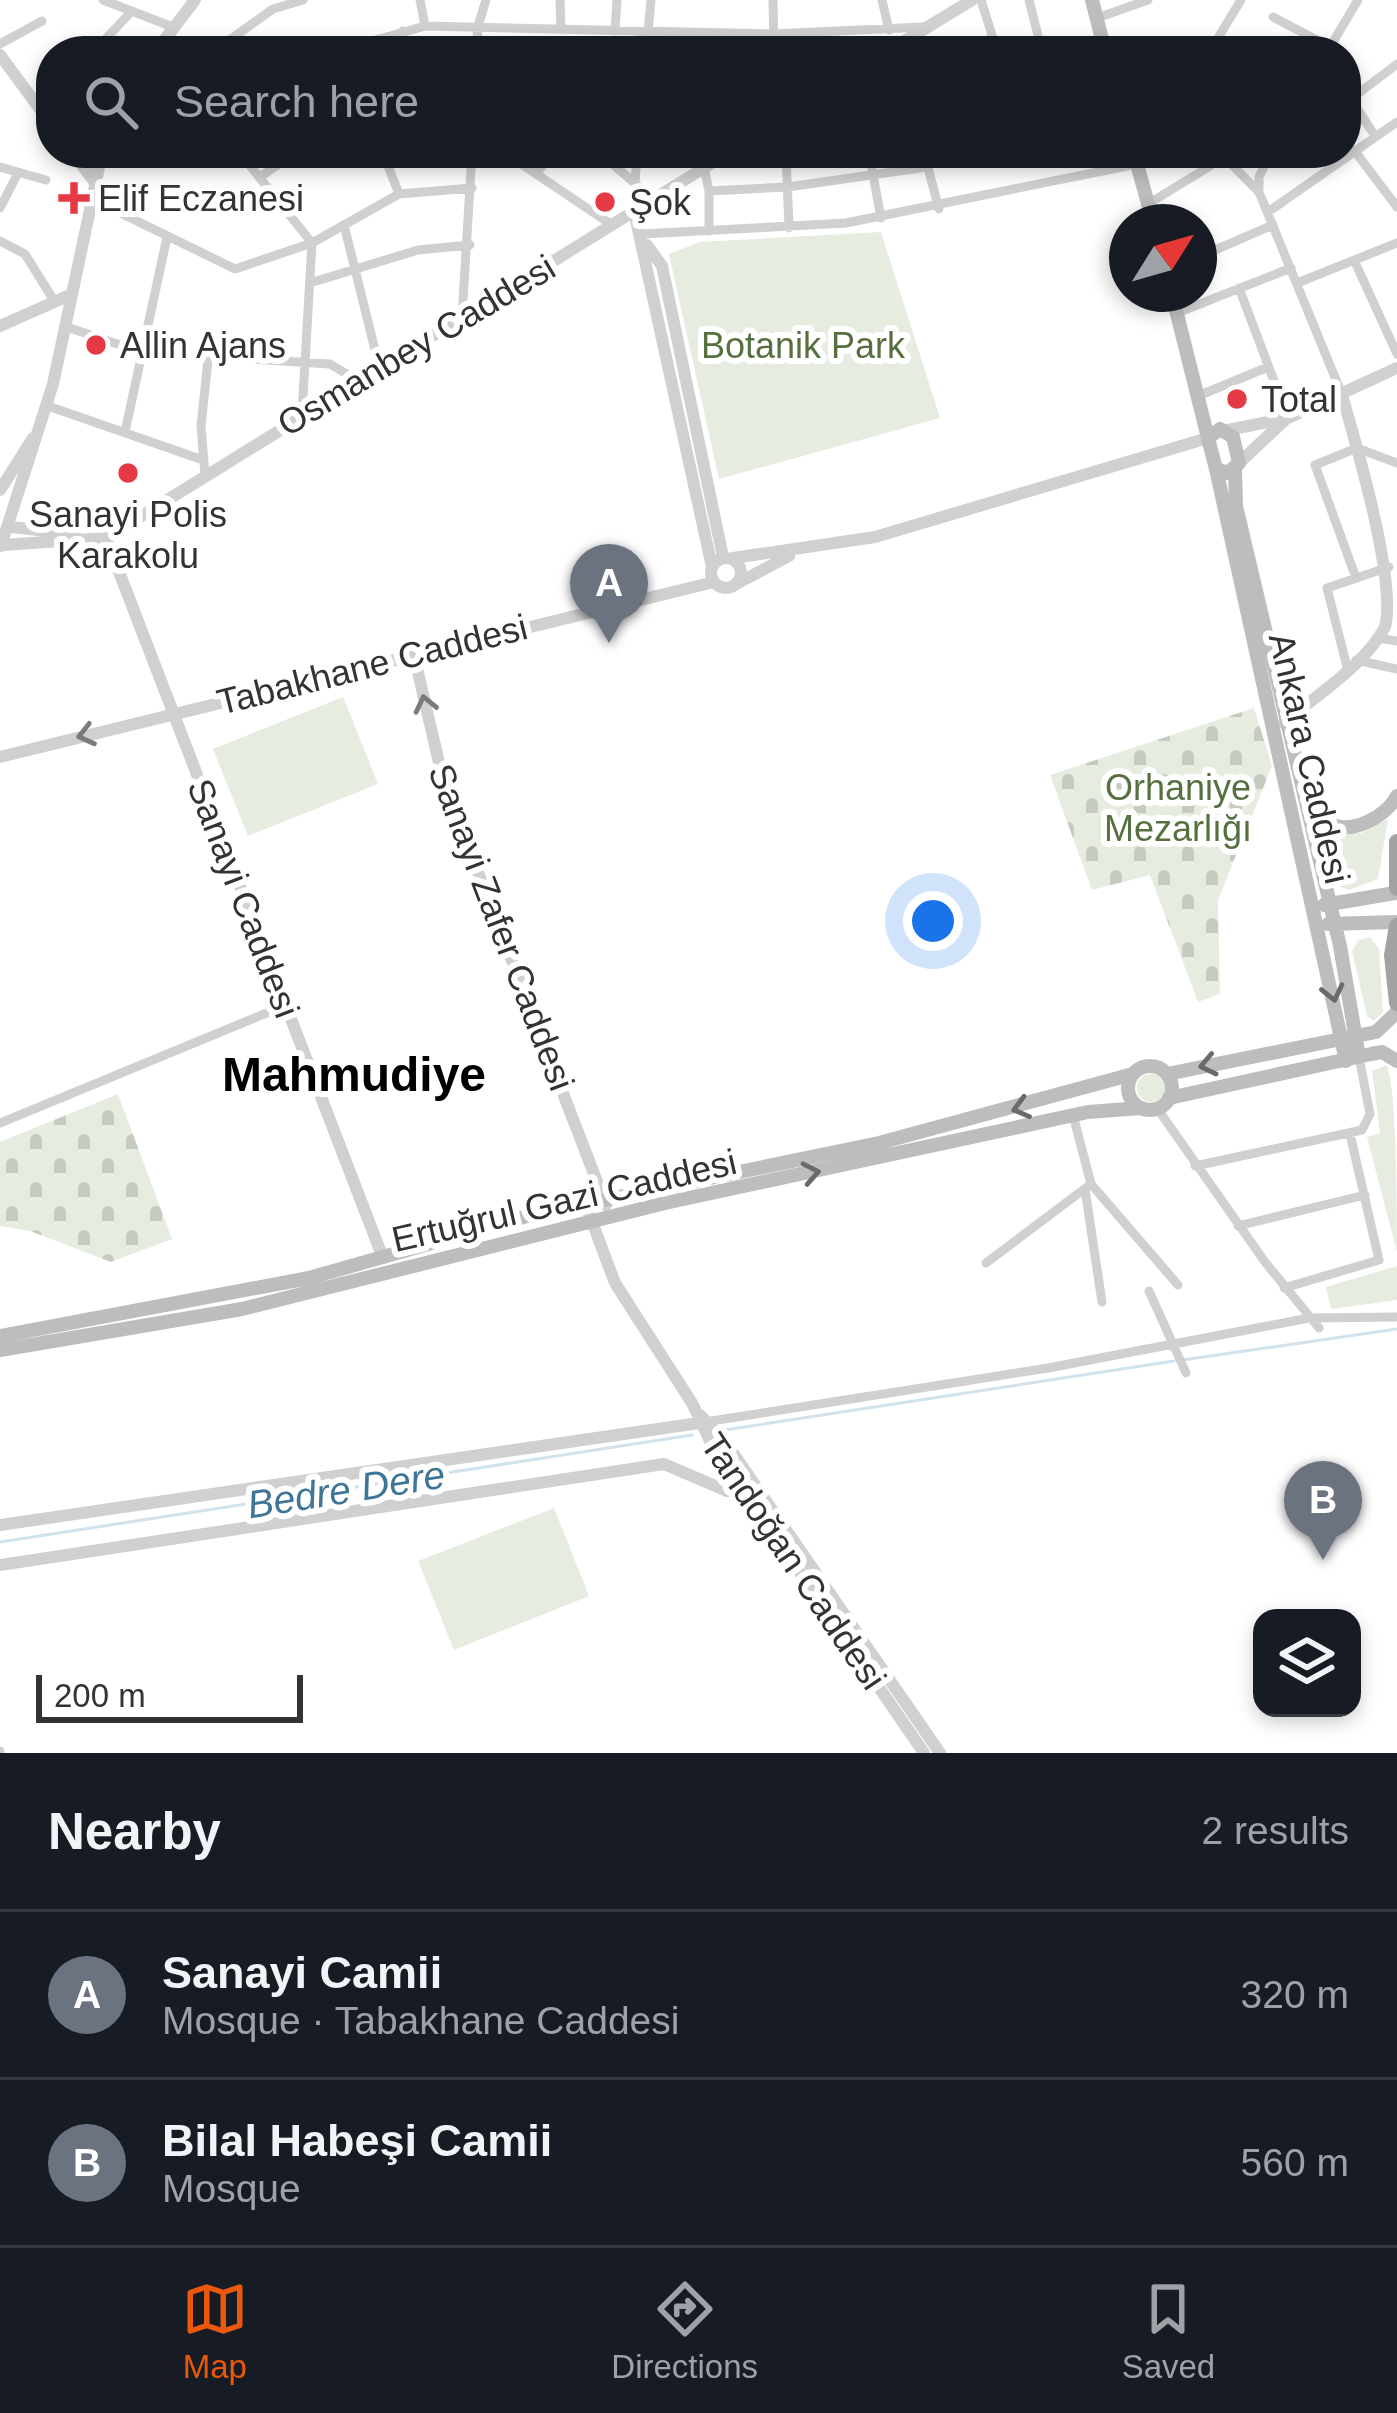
<!DOCTYPE html>
<meta charset="utf-8">
<style>
body{margin:0;font-family:Arial,sans-serif;background:#242831;color:#f1f3f6}
.controls{position:absolute;right:36px;bottom:36px;display:grid;overflow:hidden;border-radius:24px;box-shadow:0 6px 18px #0003}
.controls button{width:108px;height:108px;display:grid;place-items:center;padding:0;border:0;border-bottom:3px solid #363941;background:#171b24;color:#f1f3f6;font:60px sans-serif}
.compass{position:absolute;left:1109px;top:204px;width:108px;height:108px;border-radius:50%;background:#171b24;box-shadow:0 6px 18px #0003;rotate:53deg}
.scale{position:absolute;left:36px;bottom:30px;width:267px;box-sizing:border-box;padding-left:12px;border:6px solid #333;border-top:0;font-size:33px;line-height:42px;white-space:nowrap;color:#333;-webkit-text-stroke:9px #fff;paint-order:stroke}
.you{position:absolute;left:933px;top:921px;width:42px;height:42px;margin:-30px;border:9px solid #fff;border-radius:50%;background:#1a73e8;box-shadow:0 0 0 18px #1a73e833}
.badge{display:grid;place-items:center;width:78px;height:78px;border-radius:50%;background:#ea580c;color:#fff;font-size:39px;font-weight:700}
.pin{position:absolute;translate:-50% -99px;filter:drop-shadow(0 3px 6px #0008)}
.pin::after{content:'';position:absolute;top:63px;width:42px;height:36px;background:inherit;clip-path:polygon(0 0,100% 0,50% 100%)}
.list{margin:0;padding:0;list-style:none}
h2{display:flex;justify-content:space-between;align-items:center;height:156px;margin:0;padding:0 48px;font-size:51px}
h2 small{font-size:39px;font-weight:400;color:#9ea1a6}
.list li{display:grid;grid-template-columns:78px 1fr auto;gap:36px;align-items:center;box-sizing:border-box;height:168px;padding:0 48px;border-top:3px solid #363941}
.list b{display:block;font-size:45px;white-space:nowrap}
.list p{margin:0;font-size:39px;white-space:nowrap;color:#9ea1a6}
.list em{font-size:39px;font-style:normal;color:#9ea1a6}
.icon{flex:none;width:66px;height:66px;fill:none;stroke:currentColor;stroke-width:2;stroke-linecap:round;stroke-linejoin:round}
.map{position:relative;flex:none;width:1397px;height:1753px;overflow:hidden}
.search{position:absolute;background:#171b24;box-shadow:0 6px 18px #0003;left:36px;right:36px;top:36px;height:132px;display:flex;align-items:center;gap:30px;box-sizing:border-box;padding:0 42px;border-radius:48px;color:#9ea1a6;font-size:45px}
.sheet{height:492px;background:#171b24}
nav{display:flex;justify-content:space-around;align-items:center;box-sizing:border-box;height:168px;border-top:3px solid #363941;background:#171b24;font-size:33px;color:#9ea1a6}
nav a{display:grid;justify-items:center;gap:6px}
nav .on{color:#ea580c}
.map>svg:first-child{display:block}
</style>
<div class="map">
<svg width="1397" height="1753" viewBox="0 0 1397 1753">
<defs>
<pattern id="cemetery-stones" width="16" height="16" patternUnits="userSpaceOnUse" patternTransform="scale(3)"><rect width="16" height="16" fill="#e6ecdf"/><path d="M2 7V4a2 2 0 0 1 4 0v3zM10 15v-3a2 2 0 0 1 4 0v3z" fill="#c6cbc0"/></pattern>
</defs>
<rect width="100%" height="100%" fill="#fff"/>
<!-- green -->
<path fill="#e6ecdf" d="M881,232L940,418L719,479L669,254L700,242Z
M343,697L378,784L248,836L213,749Z
M1388,819L1378,879L1349,890L1337,886L1323,833H1361Z
M1370,937L1379,949L1383,1012L1374,1021L1367,1016L1352,951L1358,940Z
M1387,1065C1397,1094 1397,1212 1397,1252L1367,1137L1380,1133L1372,1071Z
M1137 1088a14 14 0 1 1 28 0a14 14 0 1 1-28 0Z
M1397,1266V1300L1331,1309L1326,1287Z
M554,1508L589,1596L454,1650L418,1561Z"/>
<!-- cemetery -->
<path fill="url(#cemetery-stones)" d="M1254,708L1272,766L1218,900L1220,994L1198,1002L1150,875L1092,890L1050,775Z
M118,1094L172,1239L111,1262L30,1231L0,1226V1142Z"/>
<g fill="none" stroke-linecap="round" stroke-linejoin="round">
<!-- stream -->
<path stroke="#cfe2ee" stroke-width="3" d="M1183,1360L1397,1329
M725,1430L1174,1361
M0,1542L692,1435"/>
<!-- minor -->
<path stroke="#d0d0d0" stroke-width="9" d="M103,0L173,27
M420,0L425,26
M560,0L561,30
M773,0L774,51
M882,0L889,30
M981,0L997,51
M1029,0L1042,51
M1273,17L1330,47
M1097,18L1148,0
M403,31L407,51
M615,31L617,0
M648,32L651,0
M0,44L42,21
M1330,47L1358,0
M94,51L132,11
M214,51L273,9L303,0
M337,51L425,26L774,34L922,27
M479,51L477,29L486,0
M641,51L642,32
M705,51L706,33
M963,51L994,42
M1210,51L1241,0
M35,103L51,91
M1375,136L1351,99L1397,64
M1354,150L1397,207
M240,153L312,243
M383,153L399,194
M505,153L612,225
M600,153L653,199
M701,153L709,191V231
M786,153L789,228
M869,153L881,218
M924,153L939,209
M0,167L46,180
M537,173L553,153
M260,177L295,153
M635,183L637,153
M709,191L788,187L927,167
M1259,192V177L1271,153
M92,199L235,269L312,243L399,194L472,188
M1148,204L1215,163L1228,161L1259,192L1341,392
M0,208L17,175
M1268,212L1397,122
M344,225L379,366
M642,234L846,223L1137,164
M0,241L25,254L53,299
M1199,257L1273,225
M1354,260L1397,354
M310,283L418,250L470,245
M1297,283L1397,243
M1239,288L1288,418
M1177,313L1291,268
M462,317L472,153
M64,326L141,352L330,364L355,379
M1198,396L1268,367
M48,406L203,460
M302,413L312,243
M125,432L167,237
M205,475L201,426L208,360
M1356,578L1315,465L1357,448L1397,463
M1378,638L1397,641
M1356,660L1397,669
M1347,667L1327,588L1389,567
M1157,1108L1265,1262L1319,1328
M1073,1115L1091,1184L1178,1285
M0,1123L286,1005
M1195,1166L1362,1130L1370,1114L1359,1057
M1085,1189L1102,1302
M1238,1226L1365,1195
M986,1263L1091,1184
M1284,1288L1379,1260L1350,1134
M1149,1291L1186,1373
M705,1422L1048,1368L1309,1318L1397,1317
M0,1751V1753"/>
<!-- tertiary -->
<path stroke="#d0d0d0" stroke-width="12" d="M156,51L195,0
M888,51L972,0
M0,55L51,124
M73,153L96,184
M634,211L712,567
M647,245L662,266L723,557
M0,326L70,295
M1228,430L1288,418L1397,368
M1239,463L1287,418
M0,490L33,438
M11,527L75,534
M106,538L383,1258
M2,545L106,538L728,153
M1,546L53,384L102,153
M711 573a15 15 0 1 1 30 0a15 15 0 1 1-30 0Z
M733,558L875,537L1208,438
M738,583L789,556
M413,651L444,784L606,1205
M1284,723C1316,695 1365,665 1385,627C1397,582 1356,443 1341,392
M0,757L714,582
M585,1203L615,1283L692,1403L710,1441L924,1753
M700,1415L724,1440L940,1753
M0,1525L699,1423
M0,1565L664,1464L727,1491L740,1485L748,1474"/>
<!-- secondary -->
<path stroke="#bdbdbd" stroke-width="14" d="M1092,0L1105,51
M1134,153L1153,222
M1172,294L1208,438
M1220,429L1233,437L1239,463L1228,473L1216,469L1208,438Z
M1216,469L1346,1061
M1235,470L1236,506L1340,946L1359,1057
M1305,791C1311,803 1317,818 1328,823C1352,836 1386,816 1397,796
M1324,905L1395,893
M1328,924L1395,922
M1128 1088a22 22 0 1 1 44 0a22 22 0 1 1-44 0Z
M1167,1074L1376,1032L1397,1012
M1169,1098L1371,1054L1382,1052L1397,1061
M0,1336L309,1278L527,1216L879,1143L1133,1074
M0,1350L242,1309L665,1203L1088,1112L1141,1108"/>
<!-- trunk -->
<path stroke="#a2a2a2" stroke-width="16" d="M1397,842V888
M1397,926L1392,955L1397,1003"/>
</g>
<!-- one-way arrows -->
<defs><path id="oneway-chevron" d="M-2-3.5L2.5 0L-2 3.5" fill="none" stroke-width="1.6" stroke-linecap="round" stroke-linejoin="round" transform="scale(3)"/></defs>
<g stroke="#7a7a7a">
<use href="#oneway-chevron" transform="translate(425 704) rotate(-103)"/>
<use href="#oneway-chevron" transform="translate(86 735) rotate(166)"/>
</g>
<g stroke="#6a6a6a">
<use href="#oneway-chevron" transform="translate(1333 993) rotate(77)"/>
<use href="#oneway-chevron" transform="translate(1208 1065) rotate(168)"/>
<use href="#oneway-chevron" transform="translate(1021 1108) rotate(165)"/>
<use href="#oneway-chevron" transform="translate(811 1173) rotate(-11)"/>
</g>
<!-- markers -->
<g fill="#e63946" stroke="#fff" stroke-width="4.5">
<path d="M68 180h12v12h12v12h-12v12h-12v-12h-12v-12h12z"/>
<circle cx="605" cy="202" r="12"/>
<circle cx="96" cy="345" r="12"/>
<circle cx="1237" cy="399" r="12"/>
<circle cx="128" cy="473" r="12"/>
</g>
<g text-anchor="middle" stroke-width="12" stroke-linejoin="round" paint-order="stroke">
<!-- poi labels -->
<g font-size="36" fill="#333" stroke="#fff" text-anchor="start">
<text x="98" y="211">Elif Eczanesi</text>
<text x="629" y="215">Şok</text>
<text x="120" y="358">Allin Ajans</text>
<text x="1261" y="412">Total</text>
<text x="128" y="527" text-anchor="middle">Sanayi Polis<tspan x="128" dy="41">Karakolu</tspan></text>
</g>
<!-- street labels -->
<g font-size="36" fill="#333" stroke="#fff">
<text transform="translate(416 345) rotate(-31)" y="13">Osmanbey Caddesi</text>
<text transform="translate(372 664) rotate(-14)" y="13">Tabakhane Caddesi</text>
<text transform="translate(1310 758) rotate(77)" y="13">Ankara Caddesi</text>
<text transform="translate(244 898) rotate(69)" y="13">Sanayi Caddesi</text>
<text transform="translate(502 927) rotate(69)" y="13">Sanayi Zafer Caddesi</text>
<text transform="translate(564 1200) rotate(-13)" y="13">Ertuğrul Gazi Caddesi</text>
<text transform="translate(794 1561) rotate(56)" y="13">Tandoğan Caddesi</text>
</g>
<!-- park labels -->
<g font-size="36" fill="#56703f" stroke="#fff">
<text x="803" y="358">Botanik Park</text>
<text x="1178" y="800">Orhaniye<tspan x="1178" dy="41">Mezarlığı</tspan></text>
</g>
<!-- water labels -->
<g font-size="39" font-style="italic" fill="#3f7597" stroke="#fff">
<text transform="translate(346 1489) rotate(-9)" y="14">Bedre Dere</text>
</g>
<!-- district labels -->
<g font-size="48" font-weight="bold" fill="#000" stroke="#fff">
<text x="354" y="1091">Mahmudiye</text>
</g>
</g>
</svg>
<div class="controls">
<button><svg class="icon" aria-label="layers" viewBox="0 0 24 24"><path d="M12 4l9 5-9 5-9-5zM3 14l9 5 9-5"/></svg></button>
</div>
<svg class="compass" viewBox="-18 -18 36 36"><path d="M0-13l5 13h-10z" fill="#e53935"/><path d="M0 13l5-13h-10z" fill="#9ea1a6"/></svg>
<div class="scale">200 m</div>
<div class="you"></div>
<div class="pin badge" style="left:609px;top:643px;background:#6b7280">A</div>
<div class="pin badge" style="left:1323px;top:1560px;background:#6b7280">B</div>
<div class="search"><svg class="icon" aria-label="search" viewBox="0 0 24 24"><circle cx="10" cy="10" r="6"/><path d="M15 15l6 6"/></svg>Search here</div>
</div>
<section class="sheet">
<h2>Nearby<small>2 results</small></h2>
<ul class="list">
<li><span class="badge" style="background:#6b7280">A</span><div><b>Sanayi Camii</b><p>Mosque · Tabakhane Caddesi</p></div><em>320 m</em></li>
<li><span class="badge" style="background:#6b7280">B</span><div><b>Bilal Habeşi Camii</b><p>Mosque</p></div><em>560 m</em></li>
</ul>
</section>
<nav>
<a class="on"><svg class="icon" aria-label="map" viewBox="0 0 24 24"><path d="M3 6l6-2 6 2 6-2v14l-6 2-6-2-6 2zM9 4v14M15 6v14"/></svg>Map</a>
<a><svg class="icon" aria-label="directions" viewBox="0 0 24 24"><path d="M12 3l9 9-9 9-9-9zM9 14v-3h6M13 9l2 2-2 2"/></svg>Directions</a>
<a><svg class="icon" aria-label="saved" viewBox="0 0 24 24"><path d="M7 4h10v16l-5-4-5 4z"/></svg>Saved</a>
</nav>
